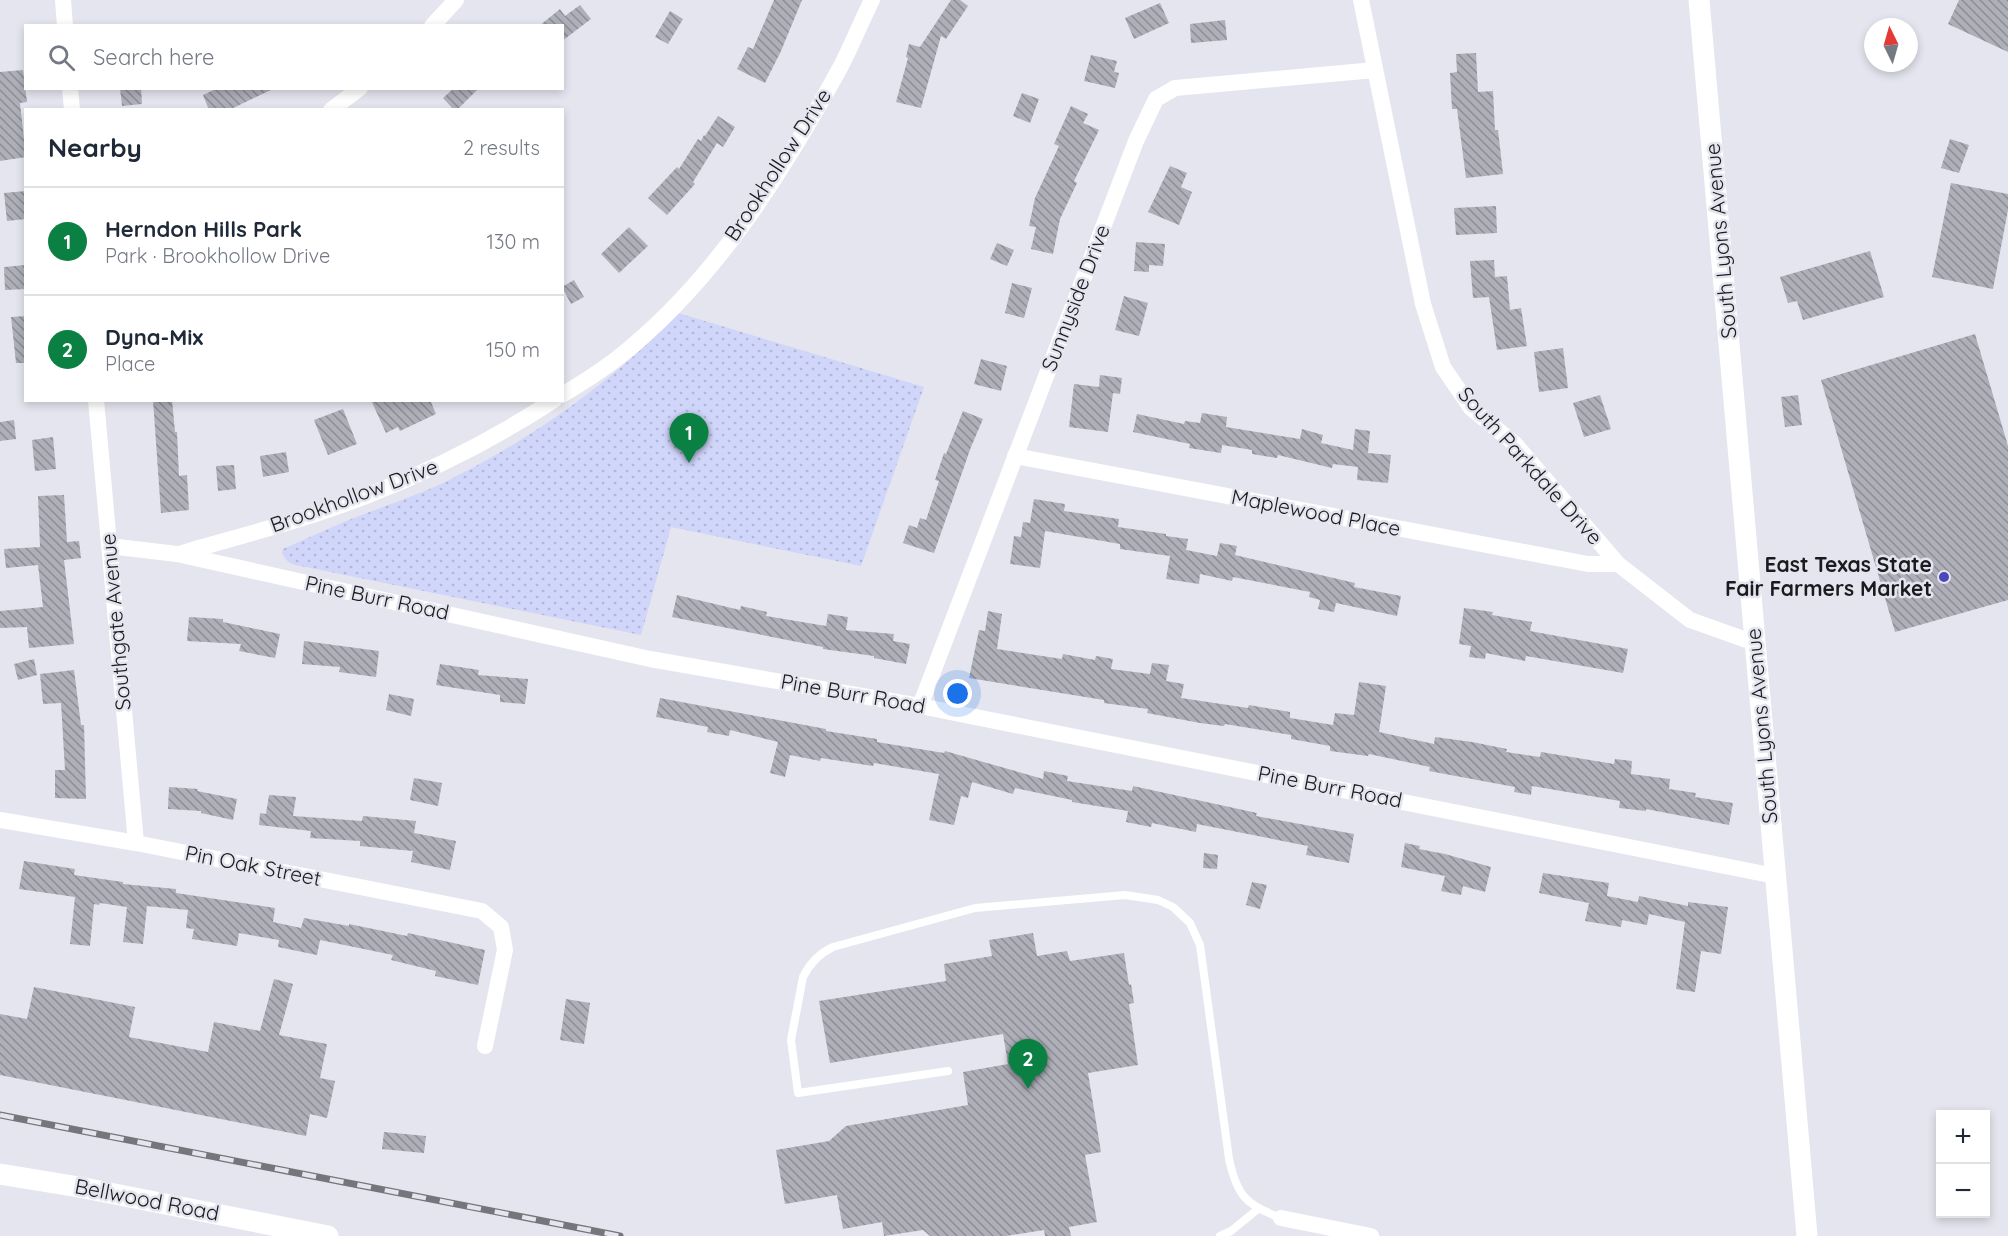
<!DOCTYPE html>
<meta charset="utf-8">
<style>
body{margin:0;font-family:Quicksand,sans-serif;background:#f2f2f3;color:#1f2937}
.controls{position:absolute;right:18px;bottom:18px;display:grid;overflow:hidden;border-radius:0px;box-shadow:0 3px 9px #0003}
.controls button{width:54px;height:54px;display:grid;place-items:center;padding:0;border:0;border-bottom:2px solid #e0e1e3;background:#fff;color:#1f2937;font:30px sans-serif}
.compass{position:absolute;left:1864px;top:18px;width:54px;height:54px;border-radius:50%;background:#fff;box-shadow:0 3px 9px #0003;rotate:355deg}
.you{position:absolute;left:958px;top:694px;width:21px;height:21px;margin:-15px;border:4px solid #fff;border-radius:50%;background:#1a73e8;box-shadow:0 0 0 9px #1a73e833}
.badge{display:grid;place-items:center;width:39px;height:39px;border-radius:50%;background:#0b8043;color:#fff;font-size:20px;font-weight:700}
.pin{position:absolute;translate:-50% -50px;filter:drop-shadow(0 2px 3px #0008)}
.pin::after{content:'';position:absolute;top:32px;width:21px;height:18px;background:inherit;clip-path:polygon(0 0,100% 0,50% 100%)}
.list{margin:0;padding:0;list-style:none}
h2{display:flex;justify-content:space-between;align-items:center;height:78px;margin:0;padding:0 24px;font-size:26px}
h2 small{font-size:20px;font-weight:400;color:#747a83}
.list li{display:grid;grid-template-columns:39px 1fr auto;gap:18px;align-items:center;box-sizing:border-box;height:108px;padding:0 24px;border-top:2px solid #e0e1e3}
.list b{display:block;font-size:22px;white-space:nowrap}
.list p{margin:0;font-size:20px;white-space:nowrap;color:#747a83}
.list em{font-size:20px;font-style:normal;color:#747a83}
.icon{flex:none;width:33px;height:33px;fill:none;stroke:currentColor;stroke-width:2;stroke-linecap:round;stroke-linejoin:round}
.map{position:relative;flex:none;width:2008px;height:1236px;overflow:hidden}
.search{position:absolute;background:#fff;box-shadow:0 3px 9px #0003;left:24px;top:24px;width:540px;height:66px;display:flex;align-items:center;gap:15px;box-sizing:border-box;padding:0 21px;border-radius:0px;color:#747a83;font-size:22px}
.panel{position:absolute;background:#fff;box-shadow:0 3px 9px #0003;left:24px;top:108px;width:540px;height:294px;border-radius:0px}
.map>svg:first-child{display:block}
</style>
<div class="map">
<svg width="2008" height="1236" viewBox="0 0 2008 1236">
<defs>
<pattern id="grass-dots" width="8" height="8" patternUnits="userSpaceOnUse" patternTransform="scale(1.5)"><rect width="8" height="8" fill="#d0d5fa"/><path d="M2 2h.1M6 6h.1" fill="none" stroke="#b2b6d6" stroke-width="1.8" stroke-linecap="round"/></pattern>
<pattern id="building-back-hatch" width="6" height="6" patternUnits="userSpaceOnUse" patternTransform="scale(1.5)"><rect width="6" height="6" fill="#aeafb8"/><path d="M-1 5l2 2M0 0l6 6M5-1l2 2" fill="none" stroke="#8d8e95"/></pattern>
</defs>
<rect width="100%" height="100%" fill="#e4e5ee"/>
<!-- grass -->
<path fill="url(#grass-dots)" d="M678,313L924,387L861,566L671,527L641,635L296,565C288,563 286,560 282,553L283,549C301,541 319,533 337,525C376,508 417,497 455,477C537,435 615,380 678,313Z"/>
<!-- building -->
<path fill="url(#building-back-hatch)" d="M774,0H802L781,51L765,83L737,69L748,47L753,49Z
M951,0H960L968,6L946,39L941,36L921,108L896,102L908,58L906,57L909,44L920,47Z
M1959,0H2008V52L1948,24Z
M1160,3L1169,23L1134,39L1125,18Z
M580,5L591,19L562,41V26H539L560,9L565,16Z
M670,11L683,19L668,44L655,37Z
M1225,20L1227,40L1191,43L1190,24Z
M1476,53L1478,92L1493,91L1495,130H1498L1503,174L1466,178L1457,109H1452L1450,73L1457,72L1456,54Z
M1091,55L1117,61L1114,72L1119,73L1115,88L1084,81Z
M23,70L27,102L20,103L26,157L0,161V72Z
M120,88H141L142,104L122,106Z
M218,88H275L229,110H209L203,95Z
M454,88H479L457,110H454L443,98Z
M1022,93L1039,99L1030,123L1013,116Z
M1071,106L1088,114L1083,123L1099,130L1074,181L1077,183L1060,219L1053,254L1031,249L1036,227L1029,226L1035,198L1059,146L1054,144Z
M718,116L735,127L723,147L717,143L693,182L695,184L667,215L648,198L677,167L679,169L698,139L701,141L704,135L705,136Z
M1950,139L1969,145L1959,173L1941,168Z
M1170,166L1187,173L1181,187L1192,192L1179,225L1148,212Z
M1951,183L2008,194V210L1993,289L1932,277Z
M26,191V219L7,221L4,193Z
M1496,206L1497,233L1456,235L1454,208Z
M629,227L648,246L619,273L601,254Z
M1136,242L1165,244L1163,266L1149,265V272L1134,271Z
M997,243L1014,250L1007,266L990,259Z
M1870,251L1884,297L1803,320L1797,301L1788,303L1780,277Z
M1494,260L1495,277L1507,276L1510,310L1521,308L1527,346L1497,350L1489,297L1473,298L1470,261Z
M26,265V289L5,290L4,267Z
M574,280L584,297L571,304L562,287Z
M1012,283L1032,288L1024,318L1005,313Z
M1124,296L1148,303L1139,336L1115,330Z
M26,316V363H16L11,317Z
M1975,334L2008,446V600L1895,632L1821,380Z
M1563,348L1568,388L1539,392L1534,352Z
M981,359L1007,366L1001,391L974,384Z
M1100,375L1122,378L1120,394L1113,393L1108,432L1069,427L1074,384L1099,387Z
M1600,395L1611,429L1584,437L1573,403Z
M1798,395L1802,425L1785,427L1781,397Z
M153,400H172L175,432H177L179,476L187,475L189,510L161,513Z
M371,400H430L436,414L400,431L398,427L386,433Z
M343,409L357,444L328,455L314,420Z
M963,411L983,419L971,447L934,553L903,543L909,525L917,528L920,518L926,520L939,481L935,480L944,453L946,454Z
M1202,413L1227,417L1226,427L1300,439L1302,429L1323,435L1321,443L1353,450L1355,429L1370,431L1368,453L1391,455L1388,483L1357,480L1358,467L1333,464L1332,468L1278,455L1277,458L1252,454V450L1222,445L1221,453L1189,448L1190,444L1133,432L1137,414L1184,424L1185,421L1200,423Z
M14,420L16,439L0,441V422Z
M53,437L56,469L35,471L32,440Z
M286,452L289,472L263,477L260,456Z
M234,465L236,489L218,491L216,466Z
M64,495L67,542L79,541L81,558L64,560L74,644L29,648L27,627L0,628V611L43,607L38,565L6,568L4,549L40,547L38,496Z
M1034,499L1065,504L1064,511L1119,519L1118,527L1166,534V536L1188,539L1186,550L1217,556L1220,543L1237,546L1235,555L1355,583L1354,587L1401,596L1397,616L1336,603L1334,612L1318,609L1320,600L1309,597L1310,592L1233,577L1232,581L1200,574L1199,584L1166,579L1170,556L1120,549V544L1045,531L1040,568L1010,564L1014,536L1021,537L1023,522L1030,523Z
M677,595L740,610L741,606L767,612L766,616L826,626L828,614L848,617L846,630L894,634L893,641L910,644L906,664L874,658V656L823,649V647L672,617Z
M1464,608L1493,612L1492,615L1532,622L1530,631L1628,649L1623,673L1526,656L1525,661L1486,653L1485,659L1469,657L1471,646L1459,644Z
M988,611L1002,614L997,649L1062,659L1063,654L1095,660L1096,656L1113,659L1111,669L1150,674L1152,663L1169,665L1166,681L1184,684L1181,698L1248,708L1249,705L1290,712V718L1333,725L1335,713L1354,715L1359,682L1386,686L1379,732L1434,744L1435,737L1472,742L1507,749L1506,752L1540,757L1541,752L1614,764L1615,759L1632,761L1631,774L1670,779L1669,789L1696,793L1695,797L1733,803L1729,825L1646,809V811L1619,808L1620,801L1532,786L1531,795L1514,792L1515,787L1429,771L1430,767L1369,754L1368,756L1330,751V746L1291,739V735L1225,724L1224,726L1200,723L1147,713L1148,709L1104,703V700L969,678L979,630L985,631Z
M189,617L223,619V622L280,634L275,658L239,651L241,644L187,641Z
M304,641L379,651L376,677L339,672L340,667L302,664Z
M34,659L37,675L18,680L14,664Z
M440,664L479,670L478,675L528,679L525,704L500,702V695L436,685Z
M74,670L81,725H84L86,799L55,798V770H65L61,703L43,704L40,674Z
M389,694L414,699L411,716L386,710Z
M660,698L826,729V731L877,739V742L944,753L945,751L1043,779L1044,771L1068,776L1067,781L1132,791L1133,786L1257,813L1256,816L1354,834L1349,863L1306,855L1308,846L1197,824L1196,832L1152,823L1151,827L1126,822L1128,811L1072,802V800L1015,788L1013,794L972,782L968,798L961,796L954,825L929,820L939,774L874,763L873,766L821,758L820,761L790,755L785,777L770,773L778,742L730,730L729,736L707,732L708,727L656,717Z
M414,778L442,783L438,806L410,800Z
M169,787L198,789L197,791L237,799L233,820L201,813V811L168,809Z
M269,795L296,797L293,816L362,821L363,816L416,821L414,833L456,841L450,870L411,862L413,851L360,846V841L310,838L311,831L259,825L260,813L266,814Z
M1405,843L1420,846L1419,849L1445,854L1491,867L1485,892L1463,886L1461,895L1441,891L1445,876L1401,867Z
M1204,853L1218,855L1217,869L1203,868Z
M24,861L75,869L74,875L123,882V884L176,889V893L275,908L273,922L301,928L304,918L349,926V924L407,936L408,933L485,950L478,985L435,976L436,971L391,960L393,955L320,940L317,955L278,947L279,940L239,933L237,946L192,939L194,929L186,928L188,910L147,906L143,944L123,942L127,907L100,903L99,905L94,904L90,946L70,944L75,897L19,889Z
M1543,873L1609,883L1607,896L1638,902L1639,896L1688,906V902L1728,907L1721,954L1701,951L1695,992L1676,989L1685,922L1649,914L1647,925L1622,920L1621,927L1585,921L1589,903L1539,893Z
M1252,882L1267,885L1260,909L1246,905Z
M1033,933L1037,956L1067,951L1070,961L1124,953L1129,985L1131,984L1134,1003L1129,1004L1138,1065L1088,1073L1101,1152L1085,1155L1097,1222L1069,1227L1071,1236H1045L1044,1230L1006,1236H930L923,1230L884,1236L882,1222L843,1229L837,1195L785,1204L776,1150L829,1141L846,1126L968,1105L963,1072L1008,1064L1003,1034L830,1063L819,1001L946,981L944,964L992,956L989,940Z
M274,979L293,984L279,1035L327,1044L320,1078L335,1081L327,1118L310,1114L306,1136L0,1075V1014L27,1019L34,987L135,1007L129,1037L208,1052L214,1022L260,1031Z
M566,999L590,1003L584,1044L560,1040Z
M384,1132L426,1136L424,1153L382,1149Z"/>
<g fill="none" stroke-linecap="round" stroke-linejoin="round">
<!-- service -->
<path stroke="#fff" stroke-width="8" d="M948,1071L798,1093L791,1040L803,977C810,963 820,953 833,947L975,908L1125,895L1158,900L1173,907L1190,923L1200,945L1229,1159C1237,1196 1246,1205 1281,1218
M1220,1236L1231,1231L1258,1209"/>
<!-- minor -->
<path stroke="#fff" stroke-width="16" d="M63,0L65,26
M1361,0L1423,304L1443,367L1471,408L1515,444L1618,564L1690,620L1755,643
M432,26L456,0
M70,88L72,110
M331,110L360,88
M562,395C582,383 601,371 619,357C715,281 783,172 841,66C852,45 861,22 872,0
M96,400L136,843
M1015,456L1588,564H1618
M109,546L177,554L650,659L920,706L1775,876
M179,554C243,535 309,519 371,494C435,469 496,438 554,400
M920,706L1136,141L1156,99L1175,88L1375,70
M0,820L136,843L482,911L501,927L505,950L485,1046
M1281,1218L1371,1236"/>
<!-- tertiary -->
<path stroke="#fff" stroke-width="21" d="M1699,0L1807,1236
M0,1174L79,1187L328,1236"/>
<defs>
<path id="rail" d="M0,1115L620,1236"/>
</defs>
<!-- rail casing -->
<use href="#rail" stroke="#75767c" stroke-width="7"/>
<!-- rail -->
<use href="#rail" stroke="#e4e5ee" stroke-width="4.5" stroke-dasharray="14" stroke-linecap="butt"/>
</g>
<!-- markers -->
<circle fill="#4c46bc" stroke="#e4e5ee" stroke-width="2" cx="1944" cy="577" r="6"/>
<g text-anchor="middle" stroke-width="5" stroke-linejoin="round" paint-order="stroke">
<!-- street labels -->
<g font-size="21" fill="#1a1b1e" stroke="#e4e5ee">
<text transform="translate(778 165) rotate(-57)" y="7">Brookhollow Drive</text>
<text transform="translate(1721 241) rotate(-95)" y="7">South Lyons Avenue</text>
<text transform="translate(1076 298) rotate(-69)" y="7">Sunnyside Drive</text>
<text transform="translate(1530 466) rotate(48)" y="7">South Parkdale Drive</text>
<text transform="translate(354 496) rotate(-20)" y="7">Brookhollow Drive</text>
<text transform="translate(1316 513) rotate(11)" y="7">Maplewood Place</text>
<text transform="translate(377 598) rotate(12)" y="7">Pine Burr Road</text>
<text transform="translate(116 622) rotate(-95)" y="7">Southgate Avenue</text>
<text transform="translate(853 694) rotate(10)" y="7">Pine Burr Road</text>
<text transform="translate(1762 726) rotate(-95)" y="7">South Lyons Avenue</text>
<text transform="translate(1330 787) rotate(11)" y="7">Pine Burr Road</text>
<text transform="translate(253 866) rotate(11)" y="7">Pin Oak Street</text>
<text transform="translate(147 1200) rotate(11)" y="7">Bellwood Road</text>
</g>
<!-- poi labels -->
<g font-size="21" font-weight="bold" fill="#1a1b1e" stroke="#e4e5ee" text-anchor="end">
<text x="1932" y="572">East Texas State<tspan x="1932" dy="24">Fair Farmers Market</tspan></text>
</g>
</g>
</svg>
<div class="controls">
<button>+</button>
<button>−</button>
</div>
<svg class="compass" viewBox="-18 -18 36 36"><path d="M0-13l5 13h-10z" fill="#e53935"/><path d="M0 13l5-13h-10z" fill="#747a83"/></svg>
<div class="you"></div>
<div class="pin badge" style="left:689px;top:463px">1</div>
<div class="pin badge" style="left:1028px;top:1089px">2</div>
<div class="search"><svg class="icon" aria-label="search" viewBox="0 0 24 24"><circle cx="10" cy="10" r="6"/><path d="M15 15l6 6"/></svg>Search here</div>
<section class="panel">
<h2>Nearby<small>2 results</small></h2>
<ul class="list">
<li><span class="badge">1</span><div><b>Herndon Hills Park</b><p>Park · Brookhollow Drive</p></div><em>130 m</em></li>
<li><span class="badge">2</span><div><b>Dyna-Mix</b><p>Place</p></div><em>150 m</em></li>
</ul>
</section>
</div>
